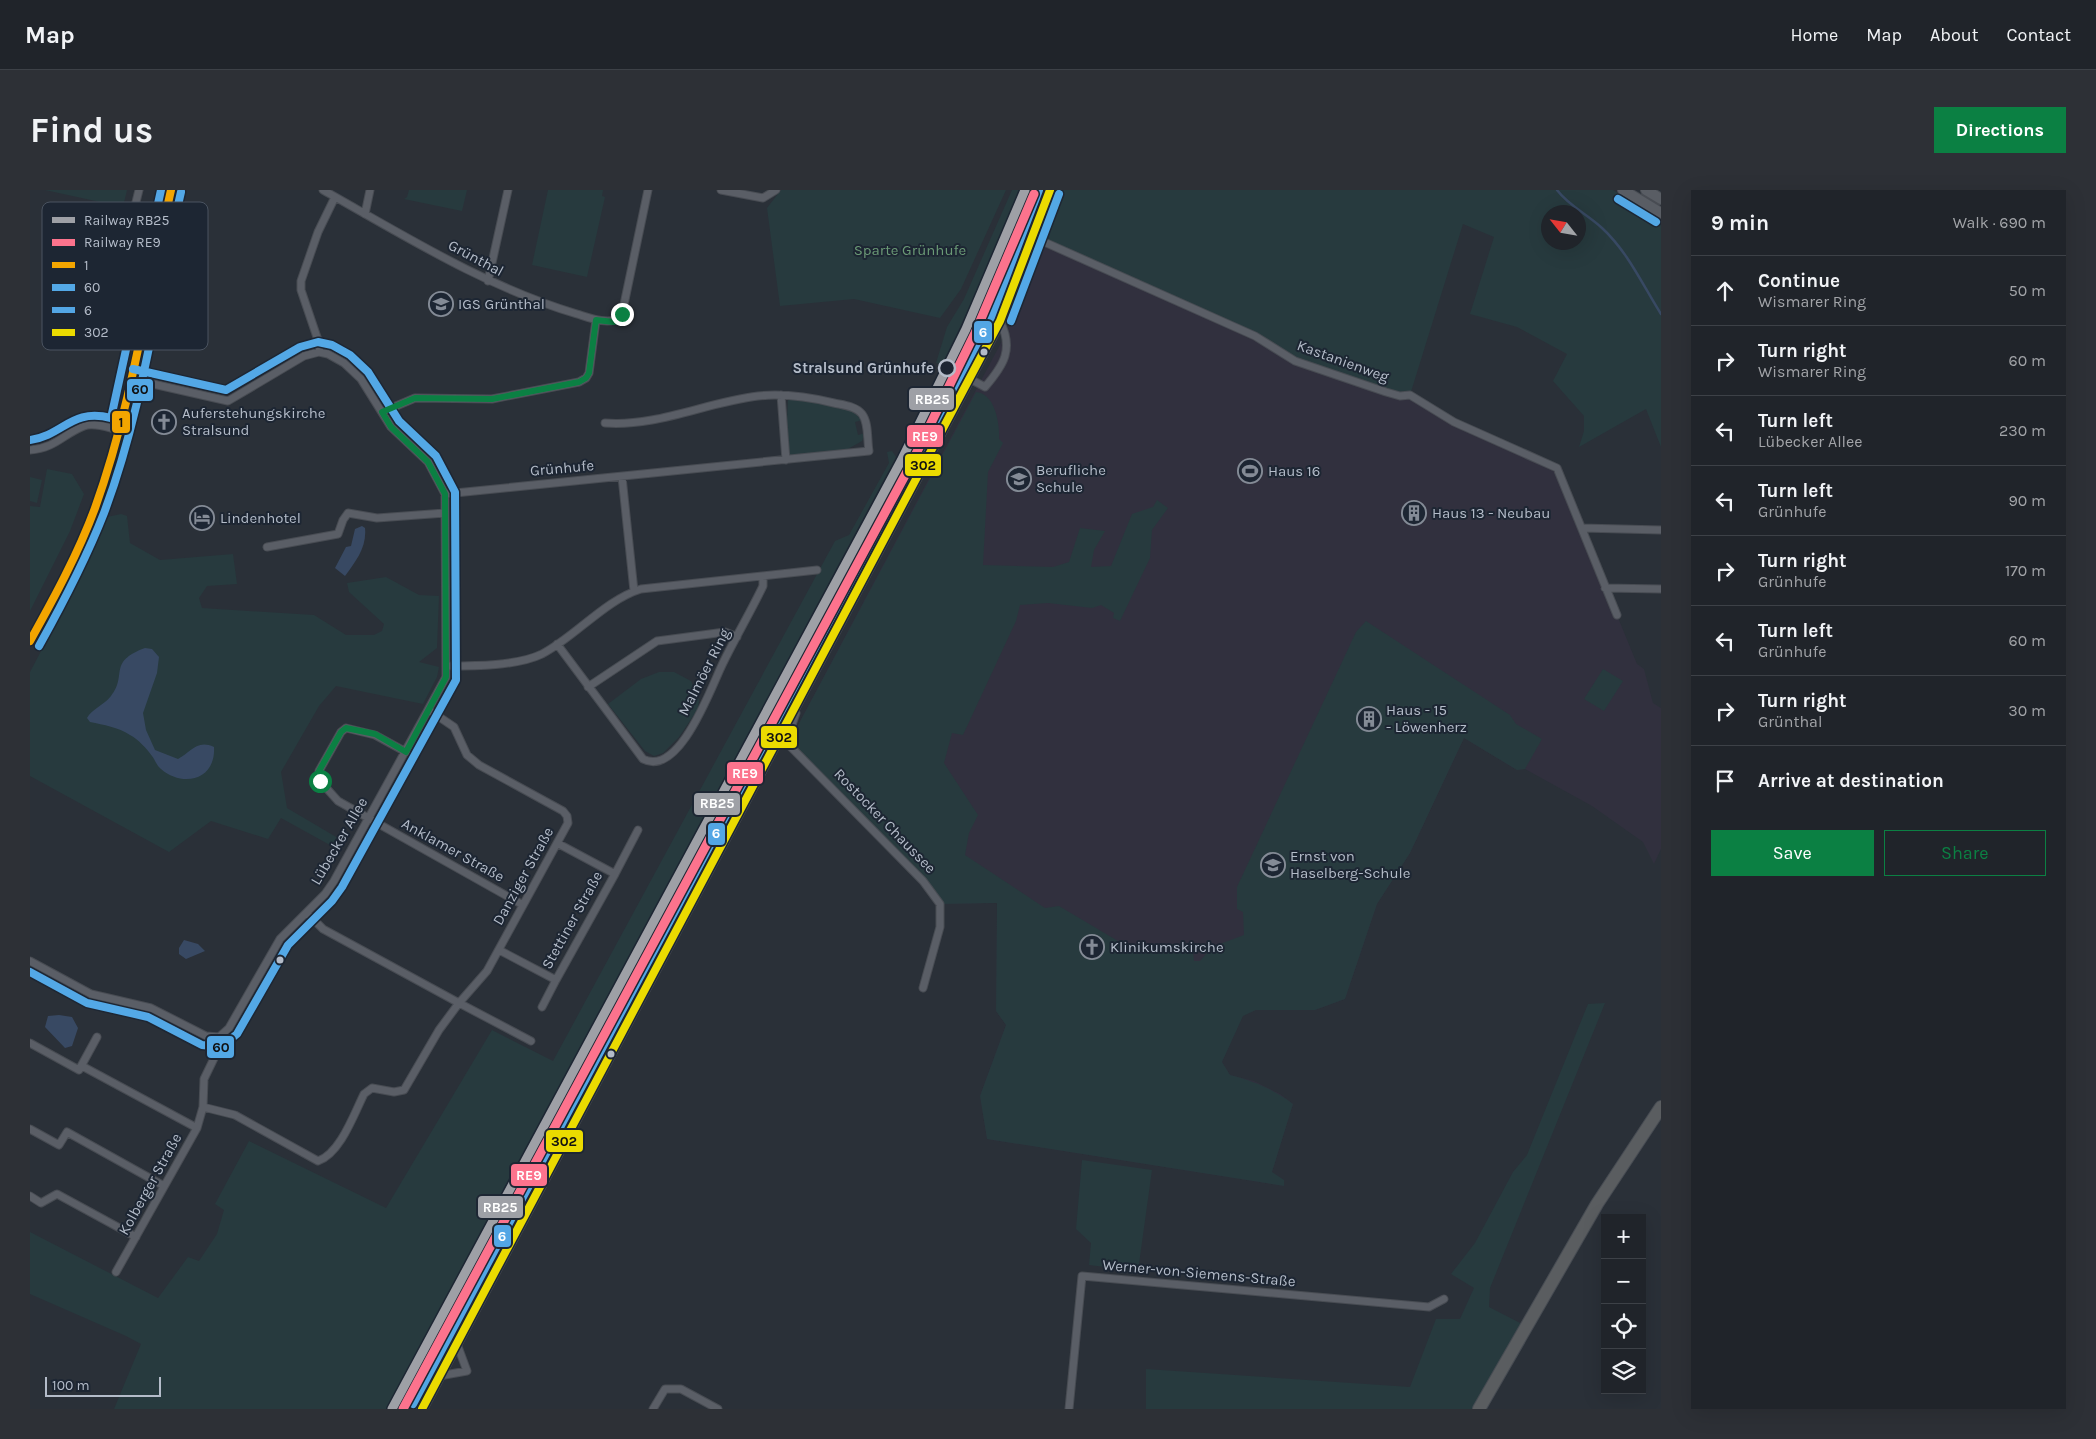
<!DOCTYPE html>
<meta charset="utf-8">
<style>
body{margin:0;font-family:Karla,sans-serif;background:#2d3036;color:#f1f3f6}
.controls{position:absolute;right:15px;bottom:15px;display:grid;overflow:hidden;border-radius:0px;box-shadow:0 5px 20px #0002}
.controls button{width:45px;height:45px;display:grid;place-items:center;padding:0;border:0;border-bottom:1px solid #3d4147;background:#20242a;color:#f1f3f6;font:25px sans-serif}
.compass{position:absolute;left:1511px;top:15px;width:45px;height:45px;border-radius:50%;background:#20242a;box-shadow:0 5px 20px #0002;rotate:301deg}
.scale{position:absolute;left:15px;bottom:12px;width:116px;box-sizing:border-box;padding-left:5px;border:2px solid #b4bcc9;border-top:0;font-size:14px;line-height:18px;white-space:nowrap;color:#b4bcc9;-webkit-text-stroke:4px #1d2633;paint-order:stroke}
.stop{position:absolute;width:15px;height:15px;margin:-11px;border:4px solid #0b8043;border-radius:50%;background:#fff}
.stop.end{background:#0b8043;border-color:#fff;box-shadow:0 1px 5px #0008}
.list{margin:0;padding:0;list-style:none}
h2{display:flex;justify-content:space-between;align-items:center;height:65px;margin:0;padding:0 20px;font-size:21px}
h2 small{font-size:16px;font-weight:400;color:#a2a4a8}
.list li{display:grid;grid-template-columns:32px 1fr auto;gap:15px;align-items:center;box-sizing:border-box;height:70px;padding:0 20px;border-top:1px solid #3d4147}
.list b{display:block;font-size:19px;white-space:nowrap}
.list p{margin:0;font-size:16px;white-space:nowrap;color:#a2a4a8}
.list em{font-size:16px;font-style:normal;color:#a2a4a8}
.actions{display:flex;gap:10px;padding:15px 20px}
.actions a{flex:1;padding:11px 0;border:1px solid #0b8043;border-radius:0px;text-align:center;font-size:18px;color:#0b8043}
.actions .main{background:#0b8043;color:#fff}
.icon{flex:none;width:28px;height:28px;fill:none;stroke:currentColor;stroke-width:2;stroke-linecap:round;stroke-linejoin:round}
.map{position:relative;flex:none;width:1631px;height:1219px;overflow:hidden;border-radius:0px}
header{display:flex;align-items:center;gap:30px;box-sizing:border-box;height:70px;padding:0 25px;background:#20242a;border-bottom:1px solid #3d4147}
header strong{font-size:24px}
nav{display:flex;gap:28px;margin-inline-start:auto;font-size:18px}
.intro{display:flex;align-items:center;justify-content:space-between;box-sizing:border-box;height:120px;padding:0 30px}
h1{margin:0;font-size:35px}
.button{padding:12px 22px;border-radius:0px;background:#0b8043;color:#fff;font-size:18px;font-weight:700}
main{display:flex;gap:30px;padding:0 30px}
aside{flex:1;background:#20242a;border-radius:0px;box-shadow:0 5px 20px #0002}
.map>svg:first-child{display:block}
</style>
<header>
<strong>Map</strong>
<nav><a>Home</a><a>Map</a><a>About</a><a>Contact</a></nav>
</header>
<div class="intro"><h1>Find us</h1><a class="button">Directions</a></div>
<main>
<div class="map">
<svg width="1631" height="1219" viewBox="0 0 1631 1219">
<rect width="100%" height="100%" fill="#2a3038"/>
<!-- medical -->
<path fill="#31303e" d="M1013,52L1380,205L1424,232L1527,278L1607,474L1614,479L1623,513L1631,518V659L1624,674L1613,652L1562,616L1495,579L1487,580L1434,548L1380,663L1347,714L1315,809L1285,820H1226L1213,825L1192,872L1200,885L1224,891L1250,904L1263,914L1242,982L1254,990V996L957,949L950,906L976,835L966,821L967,713L910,714L893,691L758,554L973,149Z"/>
<!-- green -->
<path fill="#273a3e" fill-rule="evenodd" d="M15,0H97L93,17Z
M379,0H437L432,21L374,9L377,7Z
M518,0H573L572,6L575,7L557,87L502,75Z
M751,0H976L931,99L910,128L824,109L750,116L737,18Z
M982,0H992L913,175L906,173L917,137L934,109Z
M999,0H1009L953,144L937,164L915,208L920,210L942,166L945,167L929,199L618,782C604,797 596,809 592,829L384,1219H365L879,262L957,101Z
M1030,0H1583L1631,30V257L1616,219L1549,257L1554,241V226L1523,191L1537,164L1487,137L1440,124L1464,47L1433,34L1380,205L1370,206L1265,171L1225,146L1013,52ZM1518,22H1548V52H1518Z
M946,202C965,203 970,234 969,249L973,253L958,282L953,375L1023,377L1039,372L1050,338L1075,341L1064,360L1061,377L1081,376L1102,324L1123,317L1127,310L1138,318L1122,340L1120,368L1090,431L1083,428L1084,423L1071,415L1062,418L1018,413L990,415L986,431L933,545L922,543L914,573L948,625L939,643L935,665L1015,718L1029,716L1093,754H1162L1164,771H1170L1182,757L1214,745L1213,722L1207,719V697L1326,442L1336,431L1480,525L1486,534L1512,549L1495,579L1487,580L1434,548L1380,663L1347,714L1315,809L1285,820H1226L1213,826L1192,872L1200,885C1224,891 1243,899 1263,914L1242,982L1254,990V996L957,949L950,906L976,835L966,821L967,713L910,714L893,691L758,554Z
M770,208L821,220L832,230L825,232L828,245L835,243L832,251L816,260L760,265L756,250L758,210Z
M862,261L866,267L358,1219H84L111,1154L96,1146L0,1104V1042L128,1108L158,1067L169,1071L187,1044L194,1020L185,1014L219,951L356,1018L462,840L523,871L805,351L819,345L859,273L857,262Z
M17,279L42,284L54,304L40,341L0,421V316L10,317Z
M0,287L12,290L7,313L0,311Z
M91,324L97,326L100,353L130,370L203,364L207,394L177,396L169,408L172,418L284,425L316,445H344L352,441L354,434L319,402L317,393L356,387L389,405L409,406L407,458L389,472L409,477L407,487L393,514L306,496L289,516L251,582L257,618L313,651L309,660L251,628L238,649L181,631L139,662L0,586V482L55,378L77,327Z
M1573,479L1593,491L1574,521L1554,509Z
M629,482H644L661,491L669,510L668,519L649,547L633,563L624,566L615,561L578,514L611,489Z
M1575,813L1460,1098L1459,1117L1492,1134L1443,1219H1116V1179L1380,1197L1406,1129H1430L1444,1098L1421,1084L1445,1053L1483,982L1497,965L1558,814Z
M1052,970L1122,980L1108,1081L1059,1075L1061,1053L1046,1039Z"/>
<!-- water -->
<path fill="#384963" d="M332,336L335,338C337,357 326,371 315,386L305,378L316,357L321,356L325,339Z
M115,458L122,459L129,467L127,483L113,523L116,540L125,560L148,569C161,562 167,549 184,557C186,590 153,598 131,579C127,576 125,570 122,566C117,559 108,549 100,545C88,537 74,535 60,532L57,528C62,519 74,515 81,506C98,485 77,472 115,458Z
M154,750L168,754L175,761L156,769L149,764V758Z
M29,825L42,827L48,838L42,856L35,858L15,837L18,826Z"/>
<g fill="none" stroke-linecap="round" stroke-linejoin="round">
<!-- stream -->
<path stroke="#384963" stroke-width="2.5" d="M1527,0C1539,16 1557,24 1572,38C1598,62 1612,94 1631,124"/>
<defs>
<path id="street" d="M293,0C375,46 456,97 547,124C560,128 577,135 591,128L592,124L618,0
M691,0L733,8L746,0
M104,20L109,0
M335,24L340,0
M1003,47L1225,146L1265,171L1356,202L1370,206L1380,205L1424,232L1527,278L1587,425
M458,91L478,0
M289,162L290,156L271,100V91L288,42L305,7
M940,189L955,197C974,175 984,159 970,131
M751,205L756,270
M352,222L385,208L462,209L549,192L556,188L559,183L566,130
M0,260C26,258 33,244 54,236C64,232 79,238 89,240
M592,287L604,401
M415,304L839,261C837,250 839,233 832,224C826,216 813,215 804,213C779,207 755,203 728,206C677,212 627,237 575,233
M1552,338L1631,340
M237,357L308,344L313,330L318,323L347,328L415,323
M1575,398L1631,399
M0,451C24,408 48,364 65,318C103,216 115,106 141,0
M527,454L613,569C649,588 681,498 692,475C705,448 720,423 733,396V386
M417,476C445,476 487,476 512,464C545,447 575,410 611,399L787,380
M558,497L627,451L695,442L707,447
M399,520L424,537L437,565L449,575L533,621L537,626L538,633L457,781L429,813L501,851
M766,523L756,552L893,691L910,714V737L893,798
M376,562L345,545L316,538L311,542L289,581L290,591L308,611L493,715
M585,684L608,640
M469,760L526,790L585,684L527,653
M0,771L61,804L121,818L176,846L189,847L199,838L250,749L295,704L304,691L416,487L415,304L398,272L361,237L331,189L314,173L298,164L289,162L274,166L198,211L101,189
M512,817L526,790
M189,847V858L174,889L173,917L205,925L288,971C310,964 324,924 334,904L342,898L364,902L374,900L409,840L429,813L293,739L277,723
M0,853L49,880L67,847
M52,876L167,938
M0,939L29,955L37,942L134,996
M0,1006L11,1013L27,1004L106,1047
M86,1082L167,938L173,917
M409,1186L437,1181L427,1154
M623,1219L635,1199H651L688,1219
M1039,1219L1052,1086L1399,1117L1414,1109"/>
<path id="secondary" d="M1593,0L1631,23
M1616,0L1631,9
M392,1219L970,131L1020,0"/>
<path id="highway" d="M1449,1219L1567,1014L1631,917"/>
</defs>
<!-- street casing -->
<use href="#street" stroke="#484c53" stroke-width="9"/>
<!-- secondary casing -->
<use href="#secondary" stroke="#484c53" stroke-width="12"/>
<!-- highway casing -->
<use href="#highway" stroke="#474c53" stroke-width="14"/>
<!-- street -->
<use href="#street" stroke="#5a5e66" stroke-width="7"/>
<!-- secondary -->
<use href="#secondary" stroke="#595d64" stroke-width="10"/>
<!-- highway -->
<use href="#highway" stroke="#5a5d60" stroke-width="12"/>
<defs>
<path id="bus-1" d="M0,451C24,408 48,364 65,318C102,215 117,106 141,0"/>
<path id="bus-2" d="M1588,9L1626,32
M981,131L1029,4
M9,456C33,413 56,369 74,323C113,220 126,109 151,2
M0,782L57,813L118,827L172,855L191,857L207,844L258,755L302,711L312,697L426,490L425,302L406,266L369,231L338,182L320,165L302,155L288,152L270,157L196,200L103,179"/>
<path id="bus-3" d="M0,250C34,245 41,218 81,228L131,0
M383,1214L961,127L1009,0"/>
<path id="bus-4" d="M392,1219L970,131L1020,0"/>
</defs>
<!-- bus-1 casing -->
<use href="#bus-1" stroke="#1d2633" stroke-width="11"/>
<!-- bus-2 casing -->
<use href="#bus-2" stroke="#1d2633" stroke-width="11"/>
<!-- bus-3 casing -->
<use href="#bus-3" stroke="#1d2633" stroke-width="11"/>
<!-- bus-4 casing -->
<use href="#bus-4" stroke="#1d2633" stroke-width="11"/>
<!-- bus-1 -->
<use href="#bus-1" stroke="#f3a500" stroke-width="8"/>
<!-- bus-2 -->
<use href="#bus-2" stroke="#53a8e6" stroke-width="8"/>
<!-- bus-3 -->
<use href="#bus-3" stroke="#53a6e5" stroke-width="8"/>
<!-- bus-4 -->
<use href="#bus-4" stroke="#ebdb00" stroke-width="8"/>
<defs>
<path id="rail-1" d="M362,1219L871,271L936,139L995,0"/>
<path id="rail-2" d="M373,1219L880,276L945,143L1004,4"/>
</defs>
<!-- rail-1 casing -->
<use href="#rail-1" stroke="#1d2633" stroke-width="12"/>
<!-- rail-2 casing -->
<use href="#rail-2" stroke="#1d2633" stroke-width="12"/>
<!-- rail-1 -->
<use href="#rail-1" stroke="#9ea0a6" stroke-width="9"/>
<!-- rail-2 -->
<use href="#rail-2" stroke="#fc738d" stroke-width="9"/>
</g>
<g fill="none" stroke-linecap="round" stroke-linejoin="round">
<!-- route -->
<path stroke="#0b8043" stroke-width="6" d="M290,591L289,581L311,542L316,538L345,544L376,562L416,487L415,304L398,272L361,237L352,222L385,208L462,209L549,192L556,188L559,183L566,130L584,132L591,128L592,124"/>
</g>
<!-- icons -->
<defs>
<symbol id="school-ring" viewBox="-11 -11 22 22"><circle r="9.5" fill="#1d2633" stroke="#848b96" stroke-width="1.5"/><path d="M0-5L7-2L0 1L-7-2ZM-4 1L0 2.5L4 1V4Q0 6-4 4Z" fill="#848b96"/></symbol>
<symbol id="church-ring" viewBox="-11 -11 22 22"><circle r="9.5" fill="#1d2633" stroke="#848b96" stroke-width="1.5"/><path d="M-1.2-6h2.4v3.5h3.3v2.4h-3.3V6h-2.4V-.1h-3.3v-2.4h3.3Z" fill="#848b96"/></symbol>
<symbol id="stadium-ring" viewBox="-11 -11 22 22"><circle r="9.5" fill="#1d2633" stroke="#848b96" stroke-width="1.5"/><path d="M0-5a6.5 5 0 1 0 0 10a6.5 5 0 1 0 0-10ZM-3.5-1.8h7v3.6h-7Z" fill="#848b96"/></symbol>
<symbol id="building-ring" viewBox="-11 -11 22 22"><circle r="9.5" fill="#1d2633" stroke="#848b96" stroke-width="1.5"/><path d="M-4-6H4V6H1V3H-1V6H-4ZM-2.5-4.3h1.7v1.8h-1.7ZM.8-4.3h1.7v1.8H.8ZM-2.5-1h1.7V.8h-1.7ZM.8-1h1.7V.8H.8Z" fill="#848b96"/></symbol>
<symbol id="hotel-ring" viewBox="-11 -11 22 22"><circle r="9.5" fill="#1d2633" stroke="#848b96" stroke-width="1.5"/><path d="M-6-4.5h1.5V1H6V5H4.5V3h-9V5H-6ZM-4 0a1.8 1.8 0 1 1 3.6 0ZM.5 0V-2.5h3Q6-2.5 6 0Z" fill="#848b96"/></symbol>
</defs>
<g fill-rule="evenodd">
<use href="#school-ring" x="397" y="100" width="28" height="28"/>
<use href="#church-ring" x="120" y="218" width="28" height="28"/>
<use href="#stadium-ring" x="1206" y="267" width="28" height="28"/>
<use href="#school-ring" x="975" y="275" width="28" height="28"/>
<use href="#building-ring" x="1370" y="309" width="28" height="28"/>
<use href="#hotel-ring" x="158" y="314" width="28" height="28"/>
<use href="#building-ring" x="1325" y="515" width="28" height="28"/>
<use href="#school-ring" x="1229" y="661" width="28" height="28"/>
<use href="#church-ring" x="1048" y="743" width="28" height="28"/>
</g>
<!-- markers -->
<g fill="#b4bcc9" stroke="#1d2633" stroke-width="2">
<circle cx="954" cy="162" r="4.5"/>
<circle cx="250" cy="770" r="4.5"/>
<circle cx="581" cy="864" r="4.5"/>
</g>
<circle fill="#1d2633" stroke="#b4bcc9" stroke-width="2.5" cx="917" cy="178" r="8"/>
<g text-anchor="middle" stroke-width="4" stroke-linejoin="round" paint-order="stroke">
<!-- park labels -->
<g font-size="15" fill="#6b9a76" stroke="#1d2633">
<text x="880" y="65">Sparte Grünhufe</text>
</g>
<!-- street labels -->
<g font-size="15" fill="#b4bcc9" stroke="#1d2633">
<text transform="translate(446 68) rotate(28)" y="5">Grünthal</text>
<text transform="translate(1313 171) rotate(20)" y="5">Kastanienweg</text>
<text transform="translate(532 278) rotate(-5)" y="5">Grünhufe</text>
<text transform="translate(674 482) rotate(-63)" y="5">Malmöer Ring</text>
<text transform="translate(855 631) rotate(46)" y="5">Rostocker Chaussee</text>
<text transform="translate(309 651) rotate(-60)" y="5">Lübecker Allee</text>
<text transform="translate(423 660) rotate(29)" y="5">Anklamer Straße</text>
<text transform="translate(493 686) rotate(-61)" y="5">Danziger Straße</text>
<text transform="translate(542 730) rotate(-61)" y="5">Stettiner Straße</text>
<text transform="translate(120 994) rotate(-61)" y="5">Kolberger Straße</text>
<text transform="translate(1169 1083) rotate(5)" y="5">Werner-von-Siemens-Straße</text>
</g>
<!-- poi labels -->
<g font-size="15" fill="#b4bcc9" stroke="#1d2633" text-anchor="start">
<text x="428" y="119">IGS Grünthal</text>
<text x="152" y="228">Auferstehungskirche<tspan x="152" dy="17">Stralsund</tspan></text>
<text x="1006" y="285">Berufliche<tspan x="1006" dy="17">Schule</tspan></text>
<text x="1238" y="286">Haus 16</text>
<text x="1402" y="328">Haus 13 - Neubau</text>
<text x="190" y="333">Lindenhotel</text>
<text x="1356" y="525">Haus - 15<tspan x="1356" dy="17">- Löwenherz</tspan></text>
<text x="1260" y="671">Ernst von<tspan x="1260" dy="17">Haselberg-Schule</tspan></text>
<text x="1080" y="762">Klinikumskirche</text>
</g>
<!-- stop labels -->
<g font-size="15" font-weight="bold" fill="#b4bcc9" stroke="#1d2633" text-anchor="end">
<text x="904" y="183">Stralsund Grünhufe</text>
</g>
</g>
<!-- legend -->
<rect x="12" y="12" width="166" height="148" rx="8" fill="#1d2633" stroke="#4a5360" stroke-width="1"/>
<rect x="22" y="27" width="23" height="6" fill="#9ea0a6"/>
<rect x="22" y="49" width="23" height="7" fill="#fc738d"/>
<rect x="22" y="72" width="23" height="6" fill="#f3a500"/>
<rect x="22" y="94" width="23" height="7" fill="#53a8e6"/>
<rect x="22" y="117" width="23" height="6" fill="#53a6e5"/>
<rect x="22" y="139" width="23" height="7" fill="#ebdb00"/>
<g font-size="14" fill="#b4bcc9">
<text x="54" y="35">Railway RB25</text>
<text x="54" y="57">Railway RE9</text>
<text x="54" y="80">1</text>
<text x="54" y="102">60</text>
<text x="54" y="125">6</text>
<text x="54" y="147">302</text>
</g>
<g stroke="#1d2633" stroke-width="2">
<rect x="943" y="130" width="20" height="24" rx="5" fill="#53a6e5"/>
<rect x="96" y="188" width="28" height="24" rx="5" fill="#53a8e6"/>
<rect x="878" y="197" width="47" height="24" rx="5" fill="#9ea0a6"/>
<rect x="81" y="220" width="20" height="24" rx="5" fill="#f3a500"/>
<rect x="876" y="234" width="38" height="24" rx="5" fill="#fc738d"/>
<rect x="874" y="263" width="38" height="24" rx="5" fill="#ebdb00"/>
<rect x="730" y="535" width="38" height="24" rx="5" fill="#ebdb00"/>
<rect x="696" y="571" width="38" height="24" rx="5" fill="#fc738d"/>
<rect x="663" y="602" width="48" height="24" rx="5" fill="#9ea0a6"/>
<rect x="677" y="632" width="19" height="24" rx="5" fill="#53a6e5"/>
<rect x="176" y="845" width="29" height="24" rx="5" fill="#53a8e6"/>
<rect x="515" y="939" width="39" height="24" rx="5" fill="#ebdb00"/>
<rect x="480" y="973" width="38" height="24" rx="5" fill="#fc738d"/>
<rect x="447" y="1005" width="47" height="24" rx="5" fill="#9ea0a6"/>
<rect x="463" y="1034" width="19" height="24" rx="5" fill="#53a6e5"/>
</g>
<g font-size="14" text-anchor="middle" font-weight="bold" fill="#fff">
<text x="953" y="147">6</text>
<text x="902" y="214">RB25</text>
<text x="895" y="251">RE9</text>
<text x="715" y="588">RE9</text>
<text x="687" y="618">RB25</text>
<text x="686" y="648">6</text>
<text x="499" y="990">RE9</text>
<text x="470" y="1022">RB25</text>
<text x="472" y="1051">6</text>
</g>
<g font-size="14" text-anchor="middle" font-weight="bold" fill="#111">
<text x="110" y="204">60</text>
<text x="91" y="237">1</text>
<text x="893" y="280">302</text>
<text x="749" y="552">302</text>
<text x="191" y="862">60</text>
<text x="534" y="956">302</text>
</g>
</svg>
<div class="controls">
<button>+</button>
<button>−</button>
<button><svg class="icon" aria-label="locate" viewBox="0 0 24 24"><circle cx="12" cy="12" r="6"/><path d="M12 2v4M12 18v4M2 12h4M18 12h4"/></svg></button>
<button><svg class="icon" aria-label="layers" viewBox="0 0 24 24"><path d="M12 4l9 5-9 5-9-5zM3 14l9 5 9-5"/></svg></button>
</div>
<svg class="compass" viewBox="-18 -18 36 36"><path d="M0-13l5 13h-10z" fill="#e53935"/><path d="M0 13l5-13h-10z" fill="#a2a4a8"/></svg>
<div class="scale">100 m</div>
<div class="stop" style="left:290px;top:591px"></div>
<div class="stop end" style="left:592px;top:124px"></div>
</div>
<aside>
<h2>9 min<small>Walk · 690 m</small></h2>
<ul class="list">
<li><svg class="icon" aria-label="ahead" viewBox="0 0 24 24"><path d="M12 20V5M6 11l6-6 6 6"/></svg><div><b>Continue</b><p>Wismarer Ring</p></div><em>50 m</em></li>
<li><svg class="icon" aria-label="right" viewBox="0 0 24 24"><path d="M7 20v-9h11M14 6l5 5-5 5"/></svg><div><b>Turn right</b><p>Wismarer Ring</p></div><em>60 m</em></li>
<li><svg class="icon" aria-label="left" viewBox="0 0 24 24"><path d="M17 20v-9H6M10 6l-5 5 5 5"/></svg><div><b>Turn left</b><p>Lübecker Allee</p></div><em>230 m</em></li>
<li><svg class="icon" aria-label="left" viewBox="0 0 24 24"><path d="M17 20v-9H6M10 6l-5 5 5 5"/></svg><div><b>Turn left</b><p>Grünhufe</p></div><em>90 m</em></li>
<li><svg class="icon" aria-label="right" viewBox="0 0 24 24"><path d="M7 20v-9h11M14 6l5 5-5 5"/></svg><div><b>Turn right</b><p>Grünhufe</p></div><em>170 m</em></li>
<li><svg class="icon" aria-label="left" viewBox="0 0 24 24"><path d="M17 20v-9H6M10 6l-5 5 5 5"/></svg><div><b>Turn left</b><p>Grünhufe</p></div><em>60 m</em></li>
<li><svg class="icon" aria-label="right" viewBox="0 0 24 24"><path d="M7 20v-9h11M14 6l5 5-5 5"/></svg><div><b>Turn right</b><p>Grünthal</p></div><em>30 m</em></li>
<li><svg class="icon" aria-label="arrive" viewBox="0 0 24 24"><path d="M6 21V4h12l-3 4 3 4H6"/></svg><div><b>Arrive at destination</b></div></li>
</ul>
<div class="actions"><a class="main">Save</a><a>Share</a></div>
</aside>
</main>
